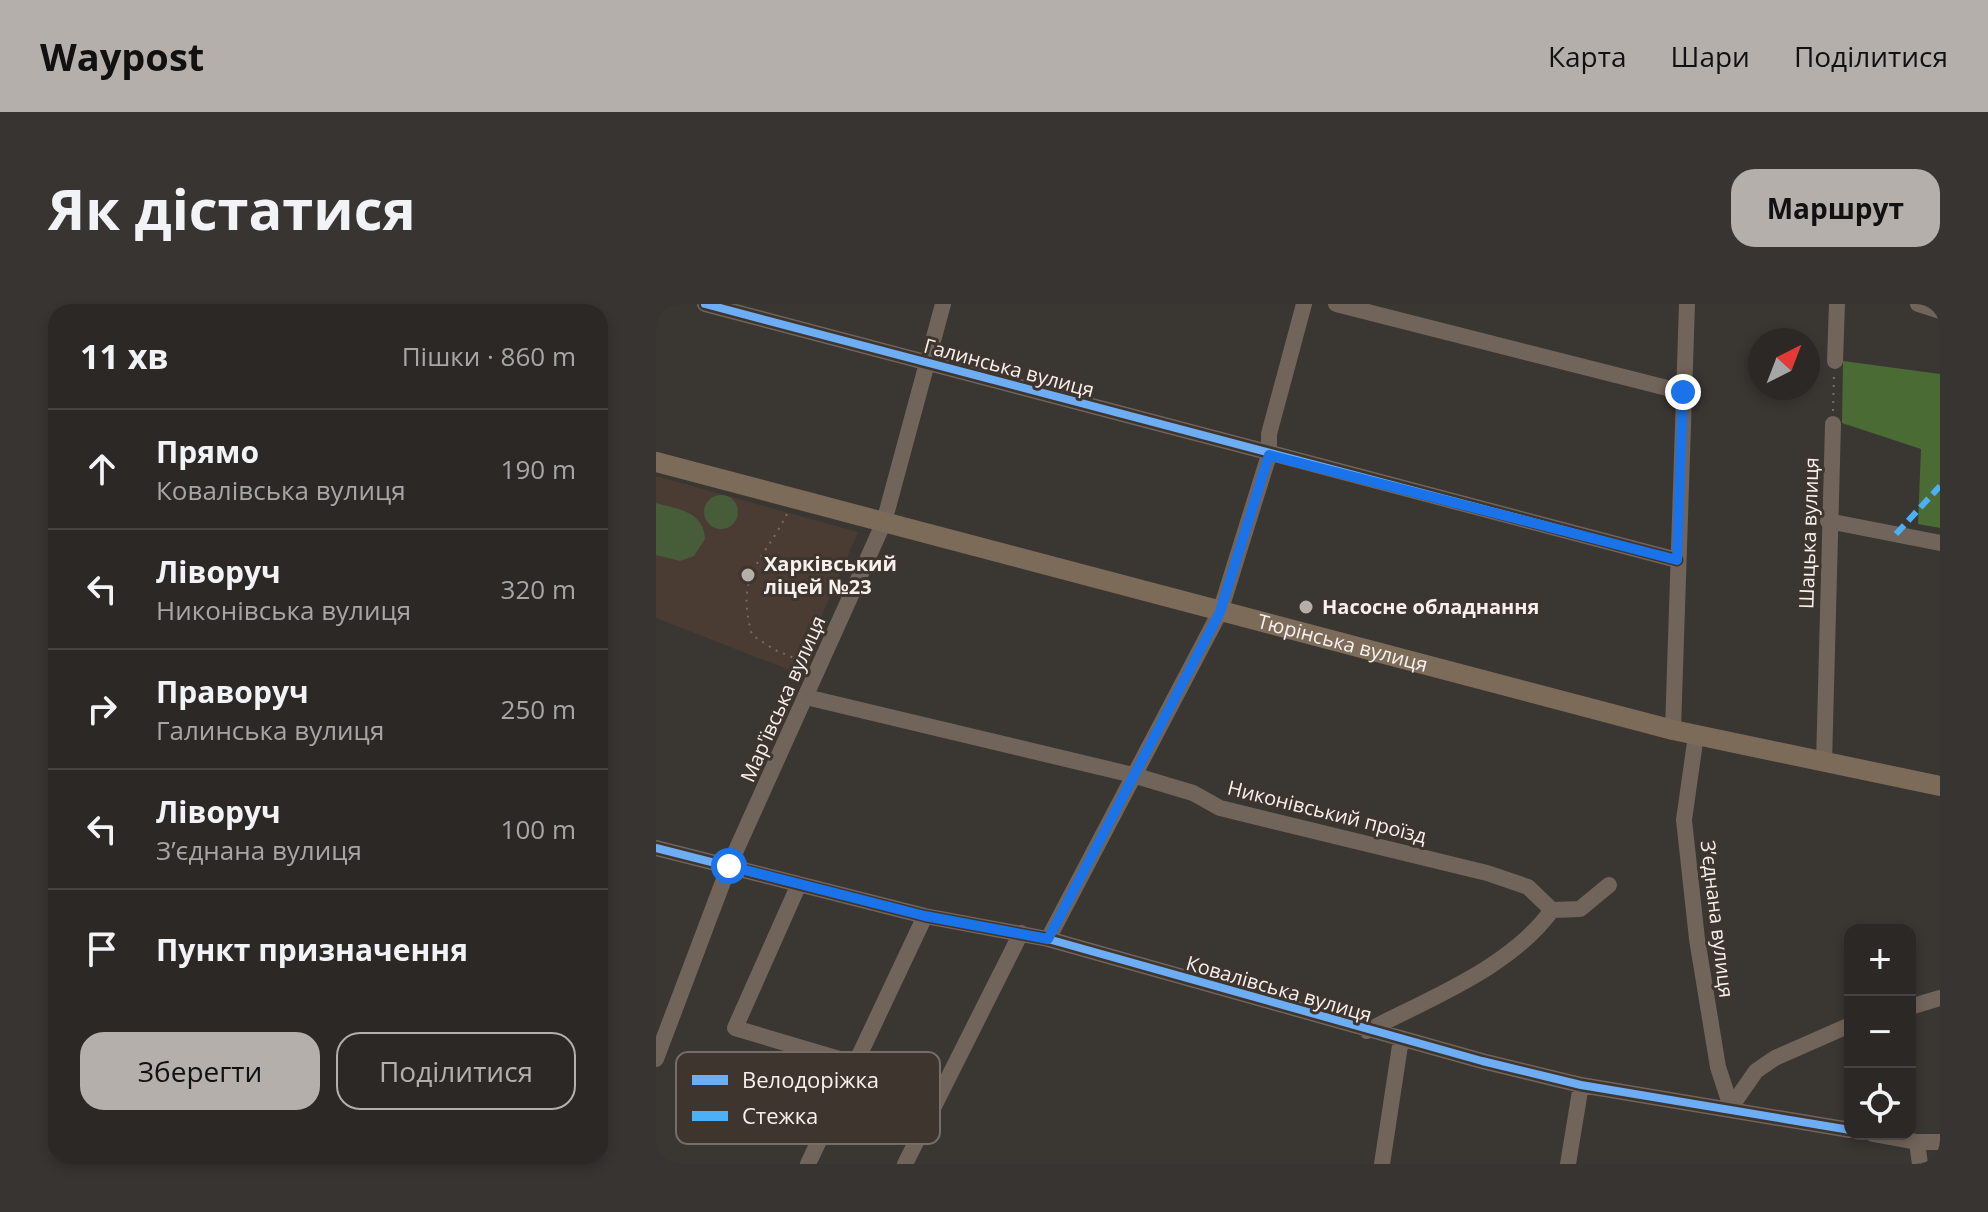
<!DOCTYPE html>
<html lang="uk">
<meta charset="utf-8">
<style>
body{margin:0;font-family:"Open Sans",sans-serif;background:#383432;color:#f1f3f6}
.controls{position:absolute;right:24px;bottom:24px;display:grid;overflow:hidden;border-radius:16px;box-shadow:0 4px 12px #0003}
.controls button{width:72px;height:72px;display:grid;place-items:center;padding:0;border:0;border-bottom:2px solid #484443;background:#2c2826;color:#f1f3f6;font:40px sans-serif}
.compass{position:absolute;left:1092px;top:24px;width:72px;height:72px;border-radius:50%;background:#2c2826;box-shadow:0 4px 12px #0003;rotate:42deg}
.stop{position:absolute;width:24px;height:24px;margin:-18px;border:6px solid #1a73e8;border-radius:50%;background:#fff}
.stop.end{background:#1a73e8;border-color:#fff;box-shadow:0 2px 8px #0008}
.list{margin:0;padding:0;list-style:none}
h2{display:flex;justify-content:space-between;align-items:center;height:104px;margin:0;padding:0 32px;font-size:34px}
h2 small{font-size:26px;font-weight:400;color:#a6a6a7}
.list li{display:grid;grid-template-columns:52px 1fr auto;gap:24px;align-items:center;box-sizing:border-box;height:120px;padding:0 32px;border-top:2px solid #484443}
.list b{display:block;font-size:30px;white-space:nowrap}
.list p{margin:0;font-size:26px;white-space:nowrap;color:#a6a6a7}
.list em{font-size:26px;font-style:normal;color:#a6a6a7}
.actions{display:flex;gap:16px;padding:24px 32px}
.actions a{flex:1;padding:18px 0;border:2px solid #b5afac;border-radius:24px;text-align:center;font-size:28px;color:#b5afac}
.actions .main{background:#b5afac;color:#111}
.icon{flex:none;width:44px;height:44px;fill:none;stroke:currentColor;stroke-width:2;stroke-linecap:round;stroke-linejoin:round}
.map{position:relative;flex:none;width:1284px;height:860px;overflow:hidden;border-radius:24px}
header{display:flex;align-items:center;gap:48px;box-sizing:border-box;height:112px;padding:0 40px;background:#b5afac;color:#111}
header strong{font-size:38px}
nav{display:flex;gap:44px;margin-inline-start:auto;font-size:28px}
.intro{display:flex;align-items:center;justify-content:space-between;box-sizing:border-box;height:192px;padding:0 48px}
h1{margin:0;font-size:56px}
.button{padding:20px 36px;border-radius:24px;background:#b5afac;color:#111;font-size:28px;font-weight:700}
main{display:flex;gap:48px;padding:0 48px}
aside{flex:1;background:#2c2826;border-radius:24px;box-shadow:0 4px 12px #0003}
.map>svg:first-child{display:block}
</style>
<header>
<strong>Waypost</strong>
<nav><a>Карта</a><a>Шари</a><a>Поділитися</a></nav>
</header>
<div class="intro"><h1>Як дістатися</h1><a class="button">Маршрут</a></div>
<main>
<aside>
<h2>11 хв<small>Пішки · 860 m</small></h2>
<ul class="list">
<li><svg class="icon" aria-label="ahead" viewBox="0 0 24 24"><path d="M12 20V5M6 11l6-6 6 6"/></svg><div><b>Прямо</b><p>Ковалівська вулиця</p></div><em>190 m</em></li>
<li><svg class="icon" aria-label="left" viewBox="0 0 24 24"><path d="M17 20v-9H6M10 6l-5 5 5 5"/></svg><div><b>Ліворуч</b><p>Никонівська вулиця</p></div><em>320 m</em></li>
<li><svg class="icon" aria-label="right" viewBox="0 0 24 24"><path d="M7 20v-9h11M14 6l5 5-5 5"/></svg><div><b>Праворуч</b><p>Галинська вулиця</p></div><em>250 m</em></li>
<li><svg class="icon" aria-label="left" viewBox="0 0 24 24"><path d="M17 20v-9H6M10 6l-5 5 5 5"/></svg><div><b>Ліворуч</b><p>З’єднана вулиця</p></div><em>100 m</em></li>
<li><svg class="icon" aria-label="arrive" viewBox="0 0 24 24"><path d="M6 21V4h12l-3 4 3 4H6"/></svg><div><b>Пункт призначення</b></div></li>
</ul>
<div class="actions"><a class="main">Зберегти</a><a>Поділитися</a></div>
</aside>
<div class="map">
<svg width="1284" height="860" viewBox="0 0 1284 860">
<rect width="100%" height="100%" fill="#3a3632"/>
<!-- built -->
<path fill="#4a3b33" d="M0,172L202,228L141,369L0,314Z"/>
<!-- green -->
<path fill="#475d3a" d="M48 208a17 17 0 1 1 34 0a17 17 0 1 1-34 0Z
M0,199C21,205 48,207 49,235L38,252L24,257L0,251Z"/>
<!-- forest -->
<path fill="#4a6c34" d="M1187,57L1284,70V224L1262,220L1265,145L1186,119Z"/>
<g fill="none" stroke-linecap="round" stroke-linejoin="round">
<!-- path -->
<path stroke="#766d67" stroke-width="2" stroke-dasharray="2 6" stroke-linecap="butt" d="M1177,107L1178,69
M131,210C105,261 79,269 96,331L119,346L150,359"/>
<!-- minor -->
<path stroke="#71645a" stroke-width="16" d="M49,0L1021,256
M680,0L1027,88
M1262,0L1284,7
M1179,57L1181,0
M1172,217L1284,239
M150,393L477,471L537,489L564,504L831,569L872,583L896,606
M1017,426L1031,0
M1040,431L1028,516L1041,635L1062,763L1075,803
M1168,459L1177,120
M0,544L269,612L392,635L826,757L925,781L1194,826
M143,580L79,724L200,760
M392,635L564,308L613,151V130L648,0
M1254,703L1284,694
M711,727C774,694 854,664 896,606L924,605L953,581
M0,755L73,562L228,218L287,0
M1075,803L1100,767L1119,754L1194,721
M1217,830L1261,838H1284
M1261,838L1264,860
M152,860L269,612
M249,860L365,629
M726,860L745,735
M912,860L925,781"/>
<!-- major -->
<path stroke="#7d6b5a" stroke-width="20" id="s1" d="M0,158L1017,426L1284,482"/>
<!-- quiet -->
<path stroke="#4cb0f7" stroke-width="6" stroke-dasharray="12 6" stroke-linecap="butt" d="M1240,230L1284,182"/>
<defs>
<path id="cycleway" d="M49,0L1021,256
M0,544L269,612L392,635L826,757L925,781L1194,826"/>
</defs>
<!-- cycleway casing -->
<use href="#cycleway" stroke="#3e352f" stroke-width="13"/>
<!-- cycleway -->
<use href="#cycleway" stroke="#6dadf4" stroke-width="8"/>
</g>
<g fill="none" stroke-linecap="round" stroke-linejoin="round">
<!-- route -->
<path stroke="#1a73e8" stroke-width="10" d="M73,562L269,612L392,635L564,308L613,151L1021,256L1027,88"/>
</g>
<!-- markers -->
<g fill="#b5afac" stroke="#3e352f" stroke-width="3">
<circle cx="92" cy="271" r="8"/>
<circle cx="650" cy="303" r="8"/>
</g>
<g text-anchor="middle" stroke-width="6" stroke-linejoin="round" paint-order="stroke">
<!-- street labels -->
<g font-size="20" fill="#f7f0ed" stroke="#3e352f">
<text transform="translate(353 64) rotate(15)" y="7">Галинська вулиця</text>
<text transform="translate(1153 229) rotate(-88)" y="7">Шацька вулиця</text>
<text dy="7" stroke="none"><textPath href="#s1" startOffset="710">Тюрінська вулиця</textPath></text>
<text transform="translate(127 395) rotate(-66)" y="7">Мар'ївська вулиця</text>
<text transform="translate(671 508) rotate(14)" y="7">Никонівський проїзд</text>
<text transform="translate(1061 615) rotate(83)" y="7">З’єднана вулиця</text>
<text transform="translate(623 685) rotate(16)" y="7">Ковалівська вулиця</text>
</g>
<!-- poi labels -->
<g font-size="20" font-weight="bold" fill="#f7f0ed" stroke="#3e352f" text-anchor="start">
<text x="108" y="267">Харківський<tspan x="108" dy="23">ліцей №23</tspan></text>
<text x="666" y="310">Насосне обладнання</text>
</g>
</g>
<!-- legend -->
<rect x="20" y="748" width="264" height="92" rx="12" fill="#3e352f" stroke="#766d68" stroke-width="2"/>
<rect x="36" y="771" width="36" height="10" fill="#6dadf4"/>
<rect x="36" y="807" width="36" height="10" fill="#4cb0f7"/>
<g font-size="22" fill="#f7f0ed">
<text x="86" y="784">Велодоріжка</text>
<text x="86" y="820">Стежка</text>
</g>
</svg>
<div class="controls">
<button>+</button>
<button>−</button>
<button><svg class="icon" aria-label="locate" viewBox="0 0 24 24"><circle cx="12" cy="12" r="6"/><path d="M12 2v4M12 18v4M2 12h4M18 12h4"/></svg></button>
</div>
<svg class="compass" viewBox="-18 -18 36 36"><path d="M0-13l5 13h-10z" fill="#e53935"/><path d="M0 13l5-13h-10z" fill="#a6a6a7"/></svg>
<div class="stop" style="left:73px;top:562px"></div>
<div class="stop end" style="left:1027px;top:88px"></div>
</div>
</main>
